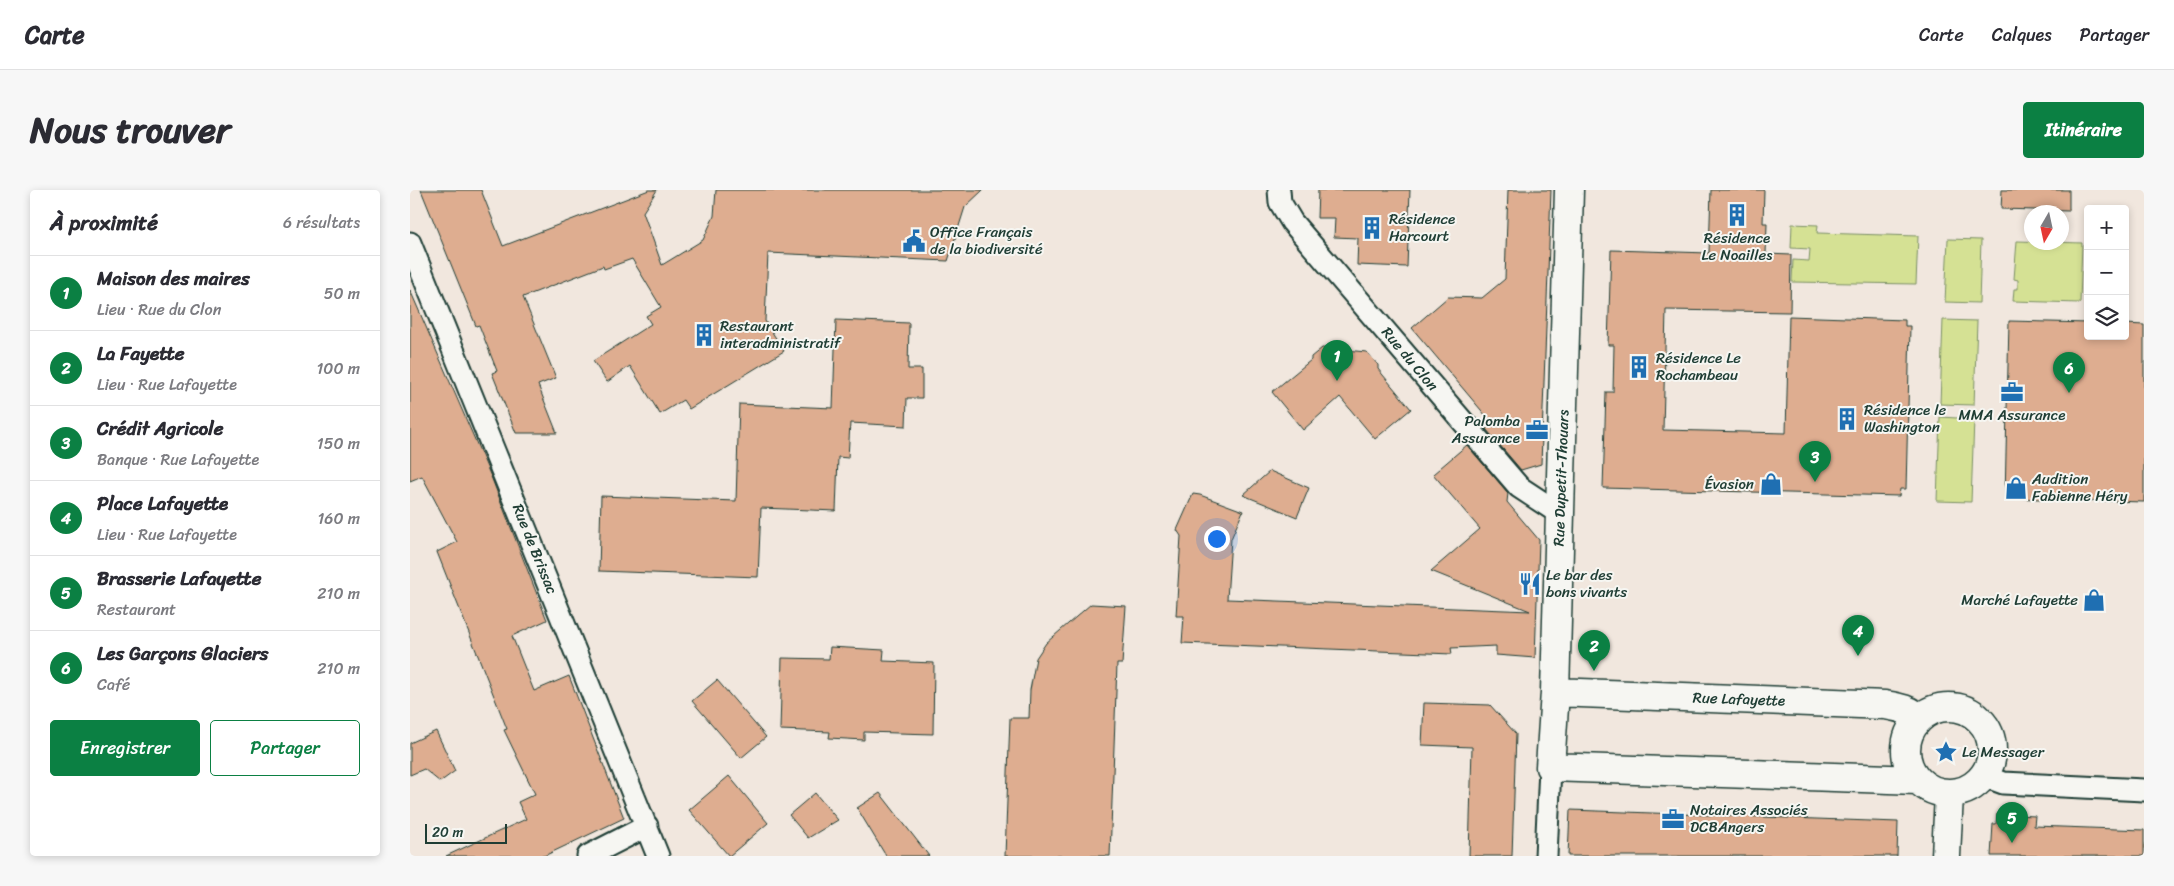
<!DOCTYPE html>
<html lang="fr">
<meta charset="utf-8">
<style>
body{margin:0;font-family:Sriracha,sans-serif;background:#f7f7f7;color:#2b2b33}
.controls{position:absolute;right:15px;top:15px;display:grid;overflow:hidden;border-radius:5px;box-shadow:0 2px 8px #0003}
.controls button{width:45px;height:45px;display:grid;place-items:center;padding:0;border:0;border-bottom:1px solid #e1e1e2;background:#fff;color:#2b2b33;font:25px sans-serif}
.compass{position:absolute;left:1614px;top:15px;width:45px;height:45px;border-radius:50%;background:#fff;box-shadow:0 2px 8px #0003;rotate:189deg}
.scale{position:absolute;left:15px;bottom:12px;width:82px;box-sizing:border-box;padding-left:5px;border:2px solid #1f3d34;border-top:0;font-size:14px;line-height:18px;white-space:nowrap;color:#1f3d34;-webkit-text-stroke:4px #f6f6f2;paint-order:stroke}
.you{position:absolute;left:806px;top:348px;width:18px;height:18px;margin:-12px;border:4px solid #fff;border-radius:50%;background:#1a73e8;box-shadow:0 0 0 8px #1a73e833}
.badge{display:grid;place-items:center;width:32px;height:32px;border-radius:50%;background:#0b8043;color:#fff;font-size:16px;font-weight:700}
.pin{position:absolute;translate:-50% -41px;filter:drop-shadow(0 1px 2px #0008)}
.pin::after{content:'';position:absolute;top:26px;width:18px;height:15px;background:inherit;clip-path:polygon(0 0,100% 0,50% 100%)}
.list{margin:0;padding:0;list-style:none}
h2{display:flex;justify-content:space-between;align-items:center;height:65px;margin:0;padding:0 20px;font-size:21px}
h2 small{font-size:16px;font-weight:400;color:#7c7c81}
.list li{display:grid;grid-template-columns:32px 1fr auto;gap:15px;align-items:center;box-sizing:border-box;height:75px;padding:0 20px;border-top:1px solid #e1e1e2}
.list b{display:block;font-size:19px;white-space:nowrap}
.list p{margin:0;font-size:16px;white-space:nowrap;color:#7c7c81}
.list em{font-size:16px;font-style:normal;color:#7c7c81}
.actions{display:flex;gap:10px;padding:15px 20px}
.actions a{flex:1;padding:11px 0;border:1px solid #0b8043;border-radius:5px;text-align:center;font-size:18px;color:#0b8043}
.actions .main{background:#0b8043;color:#fff}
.icon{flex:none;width:28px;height:28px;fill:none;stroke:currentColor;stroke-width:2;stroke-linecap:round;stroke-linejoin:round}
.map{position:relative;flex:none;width:1734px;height:666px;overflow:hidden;border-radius:5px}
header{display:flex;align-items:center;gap:30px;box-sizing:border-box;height:70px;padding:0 25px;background:#fff;border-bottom:1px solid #e1e1e2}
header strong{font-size:24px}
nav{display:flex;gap:28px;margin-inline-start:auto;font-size:18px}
.intro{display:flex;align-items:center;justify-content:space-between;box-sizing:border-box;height:120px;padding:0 30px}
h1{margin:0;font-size:35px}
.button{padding:12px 22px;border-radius:5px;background:#0b8043;color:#fff;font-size:18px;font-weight:700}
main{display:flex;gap:30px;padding:0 30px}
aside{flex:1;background:#fff;border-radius:5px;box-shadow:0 2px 8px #0003}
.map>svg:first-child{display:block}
</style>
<header>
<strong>Carte</strong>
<nav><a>Carte</a><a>Calques</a><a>Partager</a></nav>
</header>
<div class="intro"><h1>Nous trouver</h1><a class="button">Itinéraire</a></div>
<main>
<aside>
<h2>À proximité<small>6 résultats</small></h2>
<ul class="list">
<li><span class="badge">1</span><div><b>Maison des maires</b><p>Lieu · Rue du Clon</p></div><em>50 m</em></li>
<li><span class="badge">2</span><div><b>La Fayette</b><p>Lieu · Rue Lafayette</p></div><em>100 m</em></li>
<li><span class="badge">3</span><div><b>Crédit Agricole</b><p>Banque · Rue Lafayette</p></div><em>150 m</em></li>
<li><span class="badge">4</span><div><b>Place Lafayette</b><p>Lieu · Rue Lafayette</p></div><em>160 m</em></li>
<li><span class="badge">5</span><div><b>Brasserie Lafayette</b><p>Restaurant</p></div><em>210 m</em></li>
<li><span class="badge">6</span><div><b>Les Garçons Glaciers</b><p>Café</p></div><em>210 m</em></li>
</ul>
<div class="actions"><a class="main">Enregistrer</a><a>Partager</a></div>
</aside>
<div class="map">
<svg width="1734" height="666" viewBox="0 0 1734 666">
<rect width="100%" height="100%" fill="#f1e7de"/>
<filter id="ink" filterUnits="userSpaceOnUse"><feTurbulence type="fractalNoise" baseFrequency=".02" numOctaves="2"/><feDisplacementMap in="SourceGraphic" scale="10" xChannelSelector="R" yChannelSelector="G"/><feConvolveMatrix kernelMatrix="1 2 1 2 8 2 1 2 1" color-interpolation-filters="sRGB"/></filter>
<g filter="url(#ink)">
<!-- green -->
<path fill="#d5e194" stroke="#7a8f64" d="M1382,34L1408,35L1407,43L1508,46L1506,94L1382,92L1383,70L1399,71L1400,59L1381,58Z
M1538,49L1571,50L1569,113L1535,112Z
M1607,51L1672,53L1670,113L1603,111L1604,99H1608V90L1604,89Z
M1533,130L1567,131L1564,215L1530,214Z
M1530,227L1564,229L1561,312L1527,311Z"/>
<!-- building -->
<path fill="#dead90" stroke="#1f3d34" d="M11,0H71L93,56L239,0H247L233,22L252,75L293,50L304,26L306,0H573L555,17L538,71L358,63L355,131L374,161L279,219L273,210L250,224L220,176L197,192L183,171L241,134L236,126L251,117L222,69L194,79L193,76L113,107L146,188L128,195L147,243H106L82,183L87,181L69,135L66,136Z
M908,0H1000L997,77L947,75L948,48L924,47L925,28H907Z
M1098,0H1141L1131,274L1111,280L1076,239L1082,233L1002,138L1038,107L1072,108L1095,89Z
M1301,0H1354L1353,33H1357L1356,64L1381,65L1380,122L1256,120L1253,240L1376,243L1379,126L1495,130V136H1500L1496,299H1490L1489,306L1193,298L1196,202H1203L1204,155H1198L1201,60L1299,63Z
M1592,0H1659V21L1591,19Z
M0,100L82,289L137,430L102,446L124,501L159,486L214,628L134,666H36L116,629L108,612L125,604L94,540L97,539L27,362L47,352L12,286L0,291Z
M426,130L499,133L498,179H512V208H497L496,236L440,233L438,268L428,267L426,321L351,318L348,387L189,381L191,306L326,311L329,214L423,218Z
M1599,131L1678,133V146H1715V134L1734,135V312L1595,308Z
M912,158L957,162L968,175V179L1001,219L965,249L930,207L893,240L862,202L901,170V167Z
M1057,255L1098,303L1097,312L1129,350L1125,468L1086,465V456L1041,458L1042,464L772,453L774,426H766L771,346L767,340L783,304L790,305L833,321L821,349L817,409L1120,421L1021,381L1070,339L1023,284Z
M860,281L899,298L887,327L833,305Z
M681,414L716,416L712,474H707L700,666H595L600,528H619L620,500L626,468L636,453Z
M420,457L474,460L473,471L524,473L523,544L454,542V550L419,548L420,542L370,540L372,468L419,469Z
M307,490L356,547L331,568L282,511Z
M1014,513L1080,515L1106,544L1102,666H1059L1062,557L1012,555Z
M26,541L45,581L30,592L14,579L0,585V553Z
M319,586L358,633L319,666L279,620Z
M405,603L428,630L398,648L379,625Z
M470,603L519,666H476L447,618Z
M1160,620L1488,632L1487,666H1158Z
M1587,624L1625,626L1624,636L1734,640V666H1581L1583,634H1586Z"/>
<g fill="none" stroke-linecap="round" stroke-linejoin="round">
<defs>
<path id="minor" d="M869,0L870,12L882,32L1109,297L1150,324
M0,53L248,666
M1574,586L1593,593L1734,600
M178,666L237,636
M1136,666L1140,577"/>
<path id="tertiary" d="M1159,0L1145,502L1140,577L1507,590
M1145,502L1475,515C1487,517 1501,519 1509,529
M1496 560a43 43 0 1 1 86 0a43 43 0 1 1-86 0Z
M1536,666L1539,604"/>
</defs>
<!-- minor casing -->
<use href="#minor" stroke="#1f3d34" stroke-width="25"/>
<!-- tertiary casing -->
<use href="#tertiary" stroke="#1f3d34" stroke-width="31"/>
<!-- minor -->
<use href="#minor" stroke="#f6f6f2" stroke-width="21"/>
<!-- tertiary -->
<use href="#tertiary" stroke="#f6f6f2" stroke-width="28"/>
</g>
</g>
<!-- icons -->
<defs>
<symbol id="building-bare" viewBox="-9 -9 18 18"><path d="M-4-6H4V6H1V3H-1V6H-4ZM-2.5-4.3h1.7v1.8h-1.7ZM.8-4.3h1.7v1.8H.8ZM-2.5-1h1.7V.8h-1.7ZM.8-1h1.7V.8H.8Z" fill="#1f6fb2" stroke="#f6f6f2" stroke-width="2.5" paint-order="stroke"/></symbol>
<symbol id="civic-bare" viewBox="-9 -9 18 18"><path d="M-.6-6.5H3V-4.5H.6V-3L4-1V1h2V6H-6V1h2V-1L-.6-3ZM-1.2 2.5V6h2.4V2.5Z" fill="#1f6fb2" stroke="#f6f6f2" stroke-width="2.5" paint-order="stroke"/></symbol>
<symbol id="office-bare" viewBox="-9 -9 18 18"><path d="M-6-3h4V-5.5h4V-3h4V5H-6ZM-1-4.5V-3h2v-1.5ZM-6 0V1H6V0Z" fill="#1f6fb2" stroke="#f6f6f2" stroke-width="2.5" paint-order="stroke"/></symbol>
<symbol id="shop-bare" viewBox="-9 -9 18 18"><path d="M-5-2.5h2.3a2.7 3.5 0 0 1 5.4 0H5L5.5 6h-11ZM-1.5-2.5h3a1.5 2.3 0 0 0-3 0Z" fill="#1f6fb2" stroke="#f6f6f2" stroke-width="2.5" paint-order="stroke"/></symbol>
<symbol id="restaurant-bare" viewBox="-9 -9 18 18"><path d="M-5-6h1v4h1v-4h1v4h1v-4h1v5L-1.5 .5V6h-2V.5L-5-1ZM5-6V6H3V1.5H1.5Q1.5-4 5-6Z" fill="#1f6fb2" stroke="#f6f6f2" stroke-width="2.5" paint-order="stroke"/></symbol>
<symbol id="sight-bare" viewBox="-9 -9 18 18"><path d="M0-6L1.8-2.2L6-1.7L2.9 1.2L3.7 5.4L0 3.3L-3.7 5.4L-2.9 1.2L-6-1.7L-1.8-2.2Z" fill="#1f6fb2" stroke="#f6f6f2" stroke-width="2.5" paint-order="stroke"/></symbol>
</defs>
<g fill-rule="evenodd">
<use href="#building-bare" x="1311" y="9" width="32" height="32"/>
<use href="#building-bare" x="946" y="22" width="32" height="32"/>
<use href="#civic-bare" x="488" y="35" width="32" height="32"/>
<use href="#building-bare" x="278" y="129" width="32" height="32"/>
<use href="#building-bare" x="1213" y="161" width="32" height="32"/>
<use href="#office-bare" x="1586" y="186" width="32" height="32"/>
<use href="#building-bare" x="1421" y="213" width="32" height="32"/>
<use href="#office-bare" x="1111" y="224" width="32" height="32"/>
<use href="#shop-bare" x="1345" y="278" width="32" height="32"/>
<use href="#shop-bare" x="1590" y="282" width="32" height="32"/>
<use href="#restaurant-bare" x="1104" y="378" width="32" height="32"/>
<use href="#shop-bare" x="1668" y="394" width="32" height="32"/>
<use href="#sight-bare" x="1520" y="546" width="32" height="32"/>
<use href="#office-bare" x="1247" y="613" width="32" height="32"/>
</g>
<g text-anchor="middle" stroke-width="4" stroke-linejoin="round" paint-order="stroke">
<!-- poi labels -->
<g font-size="15" fill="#1f3d34" stroke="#f6f6f2" text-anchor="start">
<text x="979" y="34">Résidence<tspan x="979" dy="17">Harcourt</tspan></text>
<text x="520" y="47">Office Français<tspan x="520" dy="17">de la biodiversité</tspan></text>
<text x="1327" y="53" text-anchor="middle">Résidence<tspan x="1327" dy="17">Le Noailles</tspan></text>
<text x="310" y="141">Restaurant<tspan x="310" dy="17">interadministratif</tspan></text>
<text x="1246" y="173">Résidence Le<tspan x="1246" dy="17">Rochambeau</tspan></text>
<text x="1454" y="225">Résidence le<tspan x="1454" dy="17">Washington</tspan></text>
<text x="1602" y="230" text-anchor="middle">MMA Assurance</text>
<text x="1110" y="236" text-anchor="end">Palomba<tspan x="1110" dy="17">Assurance</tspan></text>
<text x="1622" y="294">Audition<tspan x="1622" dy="17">Fabienne Héry</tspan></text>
<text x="1344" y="299" text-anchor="end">Évasion</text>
<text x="1136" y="390">Le bar des<tspan x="1136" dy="17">bons vivants</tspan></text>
<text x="1668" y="415" text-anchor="end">Marché Lafayette</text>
<text x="1552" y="567">Le Messager</text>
<text x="1280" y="625">Notaires Associés<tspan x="1280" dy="17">DCBAngers</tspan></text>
</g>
<!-- street labels -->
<g font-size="15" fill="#1f3d34" stroke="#f6f6f2">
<text transform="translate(1000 169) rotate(50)" y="5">Rue du Clon</text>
<text transform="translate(1151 288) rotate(-88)" y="5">Rue Dupetit-Thouars</text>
<text transform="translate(125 359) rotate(68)" y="5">Rue de Brissac</text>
<text transform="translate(1329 509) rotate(2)" y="5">Rue Lafayette</text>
</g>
</g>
</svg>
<div class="controls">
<button>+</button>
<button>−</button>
<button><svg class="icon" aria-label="layers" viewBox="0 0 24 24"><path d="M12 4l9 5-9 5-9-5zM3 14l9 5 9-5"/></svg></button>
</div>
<svg class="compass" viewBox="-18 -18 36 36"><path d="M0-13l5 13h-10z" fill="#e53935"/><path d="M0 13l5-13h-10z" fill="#7c7c81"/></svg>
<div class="scale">20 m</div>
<div class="you"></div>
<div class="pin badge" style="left:927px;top:191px">1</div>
<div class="pin badge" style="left:1184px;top:481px">2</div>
<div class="pin badge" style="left:1405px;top:292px">3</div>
<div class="pin badge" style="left:1448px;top:466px">4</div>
<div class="pin badge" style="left:1602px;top:653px">5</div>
<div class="pin badge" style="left:1659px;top:203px">6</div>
</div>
</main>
